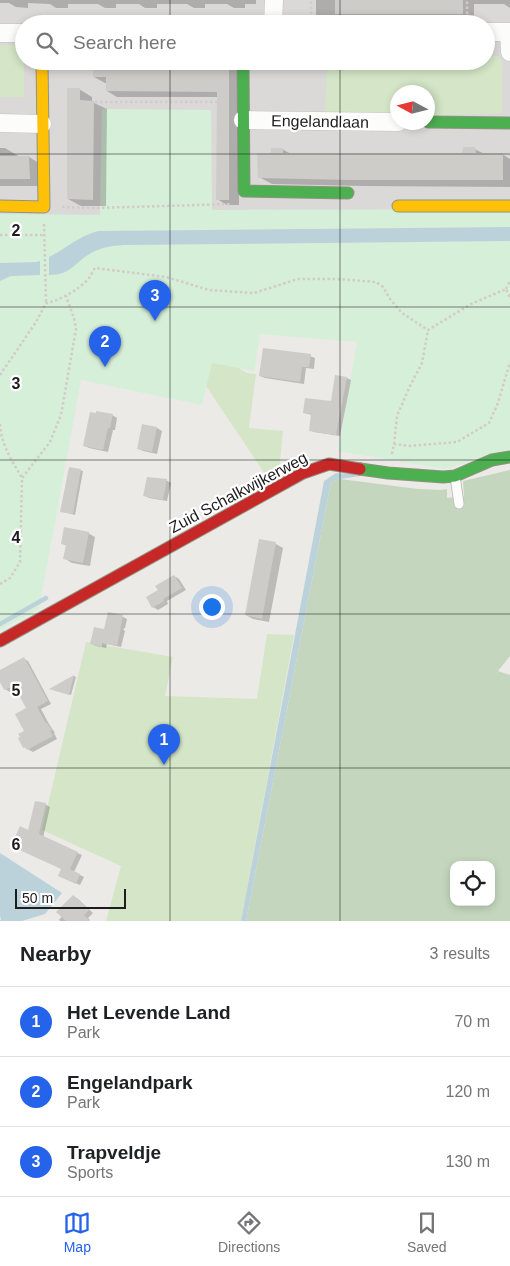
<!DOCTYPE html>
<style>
body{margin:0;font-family:Helvetica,sans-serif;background:#f2f2f2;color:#202124}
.controls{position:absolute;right:15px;bottom:15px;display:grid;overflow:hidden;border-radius:10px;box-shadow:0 2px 8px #0003}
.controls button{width:45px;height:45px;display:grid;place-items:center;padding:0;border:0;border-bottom:1px solid #e0e0e0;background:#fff;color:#202124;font:25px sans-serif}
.compass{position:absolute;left:390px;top:85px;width:45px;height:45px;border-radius:50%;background:#fff;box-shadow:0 2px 8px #0003;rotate:277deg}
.scale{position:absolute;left:15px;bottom:12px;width:111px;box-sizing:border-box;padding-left:5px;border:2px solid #1d1d1d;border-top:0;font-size:14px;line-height:18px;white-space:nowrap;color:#1d1d1d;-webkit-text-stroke:4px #fff;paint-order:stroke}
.you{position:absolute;left:211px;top:606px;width:18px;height:18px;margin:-12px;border:4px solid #fff;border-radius:50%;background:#1a73e8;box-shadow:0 0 0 8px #1a73e833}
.badge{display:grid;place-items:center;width:32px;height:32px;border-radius:50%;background:#2563eb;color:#fff;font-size:16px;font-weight:700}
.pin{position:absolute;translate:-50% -41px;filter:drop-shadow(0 1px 2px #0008)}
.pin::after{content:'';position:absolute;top:26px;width:18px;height:15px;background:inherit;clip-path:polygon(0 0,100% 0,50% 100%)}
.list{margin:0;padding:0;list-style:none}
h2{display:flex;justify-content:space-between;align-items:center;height:65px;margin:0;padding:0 20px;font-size:21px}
h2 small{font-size:16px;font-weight:400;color:#757577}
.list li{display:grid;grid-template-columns:32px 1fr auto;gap:15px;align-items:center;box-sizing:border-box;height:70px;padding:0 20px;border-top:1px solid #e0e0e0}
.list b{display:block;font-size:19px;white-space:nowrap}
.list p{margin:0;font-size:16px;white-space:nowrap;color:#757577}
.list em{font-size:16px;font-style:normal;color:#757577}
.icon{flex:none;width:28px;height:28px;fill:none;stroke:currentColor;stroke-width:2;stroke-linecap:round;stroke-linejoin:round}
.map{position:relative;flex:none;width:510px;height:921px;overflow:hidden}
.search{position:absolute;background:#fff;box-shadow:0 2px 8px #0003;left:15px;right:15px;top:15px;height:55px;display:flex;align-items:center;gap:12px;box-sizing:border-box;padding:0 18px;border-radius:28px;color:#757577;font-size:19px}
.sheet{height:275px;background:#fff}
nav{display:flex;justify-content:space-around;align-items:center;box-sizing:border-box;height:70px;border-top:1px solid #e0e0e0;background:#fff;font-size:14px;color:#757577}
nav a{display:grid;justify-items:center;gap:2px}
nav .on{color:#2563eb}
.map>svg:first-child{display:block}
</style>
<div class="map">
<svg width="510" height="921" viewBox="0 0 510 921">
<rect width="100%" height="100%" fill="#ebeae6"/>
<!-- residential -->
<path fill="#dad9d7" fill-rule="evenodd" d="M0,0H510V241L0,221ZM24,24H486V61H24ZM398,92H428V122H398Z"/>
<!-- grass -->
<path fill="#d4e6c7" d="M0,45H24V97H0Z
M486,56H498L502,62V113L428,116V92H398L397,115H325L327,61H486Z
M158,279L241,370L247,373L256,374L249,428L283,431L278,481L271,483L204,383Z
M267,634L294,635L241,921H106L121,866L42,830L86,642L173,657L165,696L257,699Z"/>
<!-- forest -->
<path fill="#c4d7be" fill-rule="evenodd" d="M510,470V656L498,671L510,675V921H246L331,482L340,479L418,489L440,490L447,489V498L464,496L463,481ZM454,865H491V902H454Z"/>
<!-- park -->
<path fill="#d6efd8" d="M102,109L211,110L212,210L510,209V449L445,469L338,451L357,342L260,334L254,371L212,363L202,405L81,380L39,609L0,630V214L100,215Z"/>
<!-- water -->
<path fill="#bcd2db" d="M510,227V241L123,245C113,246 103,247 93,252C75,261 73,275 49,275V257C67,248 77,237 98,231Z
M40,261V275L11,276L0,281V263L37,262Z
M336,473L367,475L340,479L331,482L246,921H241L324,481Z
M0,853L62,893L45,914L22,921H0L1,919L0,916Z"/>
<!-- shadow -->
<path fill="#0003" d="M0,0H256V4H245V8H234L227,4H205V8H194L187,4H157V8H145L139,4H116V8H105L98,4H68V8H56L50,4L28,3V8L16,7L9,3H0Z
M316,0H510V8L504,4H474V20H346V22L327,23L316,16Z
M229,66L239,72V205H227L217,199L218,97H117L107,91V83H105L94,77Z
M79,89L92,97V102L107,109L106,206H81L68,199Z
M0,148H5L20,157H29L42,165V186H0Z
M282,149L291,154H463L474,149L485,154H502L510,159V187L364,186L272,184L259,177L273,154Z
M310,356L315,358L314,369L306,368L304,384L265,378L260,376Z
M347,378L351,380L340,436L314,432L310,430L312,415L304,413L332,403Z
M112,415L117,418L115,430H113L108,452L89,448L85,446Z
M143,426L157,428L162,431L157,454L143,451L139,449Z
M70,468L83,471L75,515L64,512Z
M166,480L171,483L167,501L149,498L144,495Z
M88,533L95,537L90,566L72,563L64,558L67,546L63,544Z
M260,541L276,544L283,548L269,622L253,619L246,615Z
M174,576L179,579L186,590L167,601L168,604L158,610L153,607L160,591Z
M109,613L123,617L127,619L125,628L123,629L125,631L121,647L107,644L106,648L96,646L91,643L105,631Z
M24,659L28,661L51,704L41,709L49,724L55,733H54L57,739L33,752L24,747L19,739L26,731L28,709L17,688L10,692L5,689L0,679V672Z
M74,676L76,677L71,695L51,689Z
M45,804L50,807L43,838L82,855L74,872L84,877L80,885L64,878L63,869L29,832Z
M73,896L78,899L93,913L88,918L90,920L88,921H60L59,920L62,916Z"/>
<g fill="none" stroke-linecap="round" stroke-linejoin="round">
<!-- stream -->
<path stroke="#bcd2db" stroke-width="4.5" d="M0,624L46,598"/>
</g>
<!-- building -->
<path fill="#ceccc9" d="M335,0H463V14H335Z
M93,65H229V200H216L217,92L106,91V77H93Z
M67,88H80V100L94,101L93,200L67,199Z
M463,147H475L476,153H503V180H350L258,178L257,153H271V148H283V153H462Z
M0,156H29L30,179H0Z
M263,348L311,354L309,367H302L300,382L259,376Z
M335,375L347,377L336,435L309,431L311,414L303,413L305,398L331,401Z
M96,411L113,414L110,428H108L103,450L83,446L90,412L96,413Z
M142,424L157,427L152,452L137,449Z
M69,467L81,469L73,514L60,512Z
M147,477L167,479L163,500L143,496Z
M64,527L89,532L83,563L63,559L66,545L61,544Z
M259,539L276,542L262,619L245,615Z
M174,575L182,588L163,599L164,601L152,608L146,597L158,590L155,586Z
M108,612L123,615L121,626H120L121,627L117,646L102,643V647L90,644L94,627L104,629Z
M24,657L48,701L37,707L45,722H46L52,730L50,731L53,736L27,750L25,747L23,748L18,738L20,737L18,734L24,731L15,714L26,708L14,686L4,690L0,682V670Z
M74,675L69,695L49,689Z
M35,801L46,803L39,834L78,852L70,869L80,874L76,884L58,876L61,869L11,846L20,826L28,830Z
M73,895L89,910L84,915L90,921H66L56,912Z"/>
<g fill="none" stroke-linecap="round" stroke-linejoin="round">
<defs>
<path id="lane" d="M455,476L459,504"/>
<path id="street" d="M273,24L274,0
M486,32H510
M509,32L510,52
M0,33H24
M243,120L398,122
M0,123L42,124"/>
<path id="fast" d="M243,61L244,191L348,193
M428,122L510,123
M360,469L388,473L443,477L455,476L492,460L510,457"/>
<path id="slow" d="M0,206L44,207L42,61
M398,206H510"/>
<path id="jam" d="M0,641L303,473L329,464L360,469"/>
</defs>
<!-- lane casing -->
<use href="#lane" stroke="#c2c2c0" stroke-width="11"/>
<!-- street casing -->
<use href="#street" stroke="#c2c2c0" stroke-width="19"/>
<!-- fast casing -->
<use href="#fast" stroke="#909380" stroke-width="13"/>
<!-- slow casing -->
<use href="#slow" stroke="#909380" stroke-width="13"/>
<!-- jam casing -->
<use href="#jam" stroke="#909380" stroke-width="13"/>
<!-- path -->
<path stroke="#d4cac7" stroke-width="2.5" stroke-dasharray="2.5 2.5" stroke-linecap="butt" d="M311,24V0
M467,24V0
M95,102H224
M62,207L94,208L232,204
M44,224L46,303
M0,235H44
M506,289L510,281
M0,375L36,322L46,303C59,301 80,289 89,278C91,275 93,271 95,268L166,277L209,290L254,293L298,279H338L376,282L383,287L390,299L402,313L428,330L471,304L506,289L510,298
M0,424C1,444 12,461 22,478
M394,444L397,416L410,386L422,363L428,330
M392,454L394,444L409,446L457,442L489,423L498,403L510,362
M0,584L10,578L20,562L22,478L50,442L61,415L76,329L74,318L66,296"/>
<!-- lane -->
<use href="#lane" stroke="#fcfcfb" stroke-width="9"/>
<!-- street -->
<use href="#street" stroke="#fcfcfb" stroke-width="18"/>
<!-- fast -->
<use href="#fast" stroke="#4caf50" stroke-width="11"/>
<!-- slow -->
<use href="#slow" stroke="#ffc107" stroke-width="11"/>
<!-- jam -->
<use href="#jam" stroke="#c62828" stroke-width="11"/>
</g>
<!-- grid -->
<path fill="none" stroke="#1d1d1d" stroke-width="1" stroke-opacity="0.55" d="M170,0V24M340,0V24M170,61V921M340,61V921M0,154H510M0,307H510M0,460H510M0,614H510M0,768H510"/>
<g text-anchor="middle" stroke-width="4.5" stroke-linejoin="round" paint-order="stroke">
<!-- street labels -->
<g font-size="16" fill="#1d1d1d" stroke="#fff">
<text transform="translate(320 121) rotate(1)" y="6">Engelandlaan</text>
<text transform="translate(238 492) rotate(-28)" y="6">Zuid Schalkwijkerweg</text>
</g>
</g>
<g font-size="16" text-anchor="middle" font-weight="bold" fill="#1d1d1d" stroke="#fff" stroke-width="4.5" stroke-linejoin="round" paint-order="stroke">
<text x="16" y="236">2</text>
<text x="16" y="389">3</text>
<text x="16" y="543">4</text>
<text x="16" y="696">5</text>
<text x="16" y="850">6</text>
</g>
</svg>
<div class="controls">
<button><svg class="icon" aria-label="locate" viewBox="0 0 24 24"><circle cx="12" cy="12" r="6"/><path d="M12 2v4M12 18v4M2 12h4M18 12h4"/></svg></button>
</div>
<svg class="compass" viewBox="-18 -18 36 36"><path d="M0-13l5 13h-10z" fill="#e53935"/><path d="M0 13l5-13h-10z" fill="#757577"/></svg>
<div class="scale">50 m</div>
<div class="you"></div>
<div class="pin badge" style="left:164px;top:765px">1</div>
<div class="pin badge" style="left:105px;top:367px">2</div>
<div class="pin badge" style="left:155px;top:321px">3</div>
<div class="search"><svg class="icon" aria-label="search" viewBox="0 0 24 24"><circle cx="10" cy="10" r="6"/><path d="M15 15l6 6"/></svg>Search here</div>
</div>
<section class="sheet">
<h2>Nearby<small>3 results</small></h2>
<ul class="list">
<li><span class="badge">1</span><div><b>Het Levende Land</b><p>Park</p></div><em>70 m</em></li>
<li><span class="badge">2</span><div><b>Engelandpark</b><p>Park</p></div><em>120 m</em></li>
<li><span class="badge">3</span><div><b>Trapveldje</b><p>Sports</p></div><em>130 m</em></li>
</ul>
</section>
<nav>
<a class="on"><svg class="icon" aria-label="map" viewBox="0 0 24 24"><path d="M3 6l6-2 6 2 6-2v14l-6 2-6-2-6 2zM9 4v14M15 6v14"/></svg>Map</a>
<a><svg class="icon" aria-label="directions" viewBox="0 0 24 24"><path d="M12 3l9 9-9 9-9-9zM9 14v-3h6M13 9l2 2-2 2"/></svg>Directions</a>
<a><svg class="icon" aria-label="saved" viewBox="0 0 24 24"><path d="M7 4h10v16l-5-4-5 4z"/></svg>Saved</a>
</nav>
